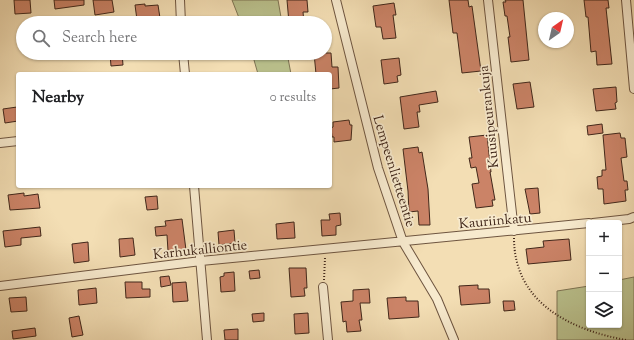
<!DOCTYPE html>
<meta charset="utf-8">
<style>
body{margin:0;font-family:"Sorts Mill Goudy",serif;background:#f2f2f2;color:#202124}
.controls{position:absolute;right:12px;bottom:12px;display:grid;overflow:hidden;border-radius:4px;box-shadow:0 1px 3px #0004}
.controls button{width:36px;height:36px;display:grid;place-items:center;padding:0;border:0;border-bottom:1px solid #e0e0e0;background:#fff;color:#202124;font:20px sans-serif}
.compass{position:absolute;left:538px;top:12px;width:36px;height:36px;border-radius:50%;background:#fff;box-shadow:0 1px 3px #0004;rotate:34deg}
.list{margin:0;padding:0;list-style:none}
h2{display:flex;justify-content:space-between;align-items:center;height:52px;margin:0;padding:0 16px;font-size:17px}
h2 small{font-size:13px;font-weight:400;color:#757577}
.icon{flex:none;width:22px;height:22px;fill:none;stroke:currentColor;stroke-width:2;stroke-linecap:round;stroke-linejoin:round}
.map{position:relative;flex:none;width:634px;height:340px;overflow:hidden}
.search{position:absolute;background:#fff;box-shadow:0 1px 3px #0004;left:16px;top:16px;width:316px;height:44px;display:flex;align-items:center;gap:10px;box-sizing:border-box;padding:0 14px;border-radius:22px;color:#757577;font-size:15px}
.panel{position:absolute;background:#fff;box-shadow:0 1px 3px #0004;left:16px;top:72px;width:316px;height:116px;border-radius:4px}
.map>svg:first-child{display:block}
</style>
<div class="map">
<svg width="634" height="340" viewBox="0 0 634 340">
<rect width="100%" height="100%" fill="#f3deb4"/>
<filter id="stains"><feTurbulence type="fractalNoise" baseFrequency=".005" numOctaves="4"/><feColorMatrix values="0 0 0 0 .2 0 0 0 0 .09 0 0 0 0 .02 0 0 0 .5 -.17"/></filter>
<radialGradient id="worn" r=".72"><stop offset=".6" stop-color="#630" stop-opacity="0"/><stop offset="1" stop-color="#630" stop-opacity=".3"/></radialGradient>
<!-- green -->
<path fill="#bac18d" stroke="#7e7454" d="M232,0H278L282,23H241Z
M252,53H287L291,74H258Z
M634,277V340H557V291L589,286V325H619V280Z"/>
<!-- building -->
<path fill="#cb8367" stroke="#41271a" d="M14,0H30L31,13L15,14Z
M54,0H84V5L55,9Z
M93,0H112L114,12L95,15Z
M287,0H307L308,12H303L304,23H289Z
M449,0H468L469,7L472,6L481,71L462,73L457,33H453Z
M505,0H523L529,60L511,62L508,37H510L507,16H505L503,2H506Z
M584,0H608L609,8H606L612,64L597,65L596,51L591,52L588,17H586Z
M394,3L396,15H393L396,38L383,39L381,27H376L373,6Z
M145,4V6L158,5L160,18L137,20L135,5Z
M122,53L123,65L111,66L110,54Z
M314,53H331L332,67H338L339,88L330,89V74H316Z
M399,58L401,75L397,76L398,82L384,84L381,60Z
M530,82L534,107L517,109L513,84Z
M616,87L617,102L615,103L616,109L596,111L593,89Z
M436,91L438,102L419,105L420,112H417L419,127L404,129L400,97Z
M17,107L18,121L5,123L3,109Z
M349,120L350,125H352L351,140L334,142V137H332L331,128L333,127V122Z
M602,124L603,133L588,135L587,126Z
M620,133L621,138H625L627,157L621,158L624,181H627L628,190H625L626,201L604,204L603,189H598L597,177L602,176V170H606L603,135Z
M487,135L491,172H490L495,200H492L493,206L476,208L472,184L479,183L476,167L471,168L469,158H472L469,137Z
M418,147L419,153L422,152L428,189L430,225H419L418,211L409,212L408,191L403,149Z
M538,188L540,213L530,214L525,189Z
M24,193V196L38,194L40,208L10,210L8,195Z
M157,196L158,209L147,210L145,197Z
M340,213L341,225L336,226V235L322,236L321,220H330L329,214Z
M182,219L186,250L168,251L167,235L156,236L155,227L166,226L165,221Z
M294,222L295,238L277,239L276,224Z
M40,227L41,236L21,238V245L5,247L3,231Z
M234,230L235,243L219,245L218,232Z
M133,238L135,255L120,257L119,239Z
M569,239L571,260L528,264L526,249L544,247L543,241Z
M88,242L89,261L74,263L72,244Z
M289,268H306L307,288H304L305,296L291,297Z
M259,270L260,278L250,279L249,271Z
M234,272L235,291L221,292L220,277L224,276V273Z
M169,276L171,285L161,287L160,277Z
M125,282H142V289H150V297L126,298Z
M186,282L188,301L173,302L172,283Z
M478,285V289H489L490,303L461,305L459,286Z
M96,288L97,303L79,305L78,290Z
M369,289L370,303H360L362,320H359L361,331L347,332L346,321L343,322L341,302L353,301V290Z
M26,297L27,311L11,312L9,298Z
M406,297V301H418L419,317L389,319L387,298Z
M503,301H514L515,310L504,311Z
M264,313V321L253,322L252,314Z
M308,313L309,333L295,334L294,314Z
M79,316L83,335L72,337L69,318Z
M35,328L36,336L13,339L12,331Z
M238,329V340H225L224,330Z"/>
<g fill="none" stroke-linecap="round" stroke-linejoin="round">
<defs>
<path id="minor" d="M180,0L181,23
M336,0L378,168L403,242L437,299L454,340
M488,0L514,231
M626,0L634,89
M183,53L185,74
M0,143L18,141
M194,186L207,340
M593,223L629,219L634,217
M0,286L201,261L589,223
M323,287L328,340"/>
</defs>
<!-- minor casing -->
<use href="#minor" stroke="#6e5540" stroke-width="10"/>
<!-- path -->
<path stroke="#41271a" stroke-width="2" stroke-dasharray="1 2" stroke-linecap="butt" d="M514,238C514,303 571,330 626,340
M324,280L325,258"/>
<!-- minor -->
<use href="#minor" stroke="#f7eace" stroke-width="8"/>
</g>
<g text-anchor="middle" stroke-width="3.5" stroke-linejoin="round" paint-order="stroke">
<!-- street labels -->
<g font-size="14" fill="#41271a" stroke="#f7eace">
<text transform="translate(488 117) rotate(-96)" y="5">Kuusipeurankuja</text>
<text transform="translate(395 171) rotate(73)" y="5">Lempeenlietteentie</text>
<text transform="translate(495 220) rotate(-5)" y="5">Kauriinkatu</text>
<text transform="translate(200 249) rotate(-6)" y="5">Karhukalliontie</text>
</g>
</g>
<rect width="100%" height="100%" filter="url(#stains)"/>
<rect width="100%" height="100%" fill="url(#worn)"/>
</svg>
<div class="controls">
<button>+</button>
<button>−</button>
<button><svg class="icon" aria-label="layers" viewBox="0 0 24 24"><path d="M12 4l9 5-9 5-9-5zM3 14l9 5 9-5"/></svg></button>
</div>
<svg class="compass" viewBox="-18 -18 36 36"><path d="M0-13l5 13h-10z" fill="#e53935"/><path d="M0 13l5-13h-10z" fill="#757577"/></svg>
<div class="search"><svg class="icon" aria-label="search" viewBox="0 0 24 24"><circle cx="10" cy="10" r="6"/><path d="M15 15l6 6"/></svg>Search here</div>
<section class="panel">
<h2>Nearby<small>0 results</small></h2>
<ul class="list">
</ul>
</section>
</div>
